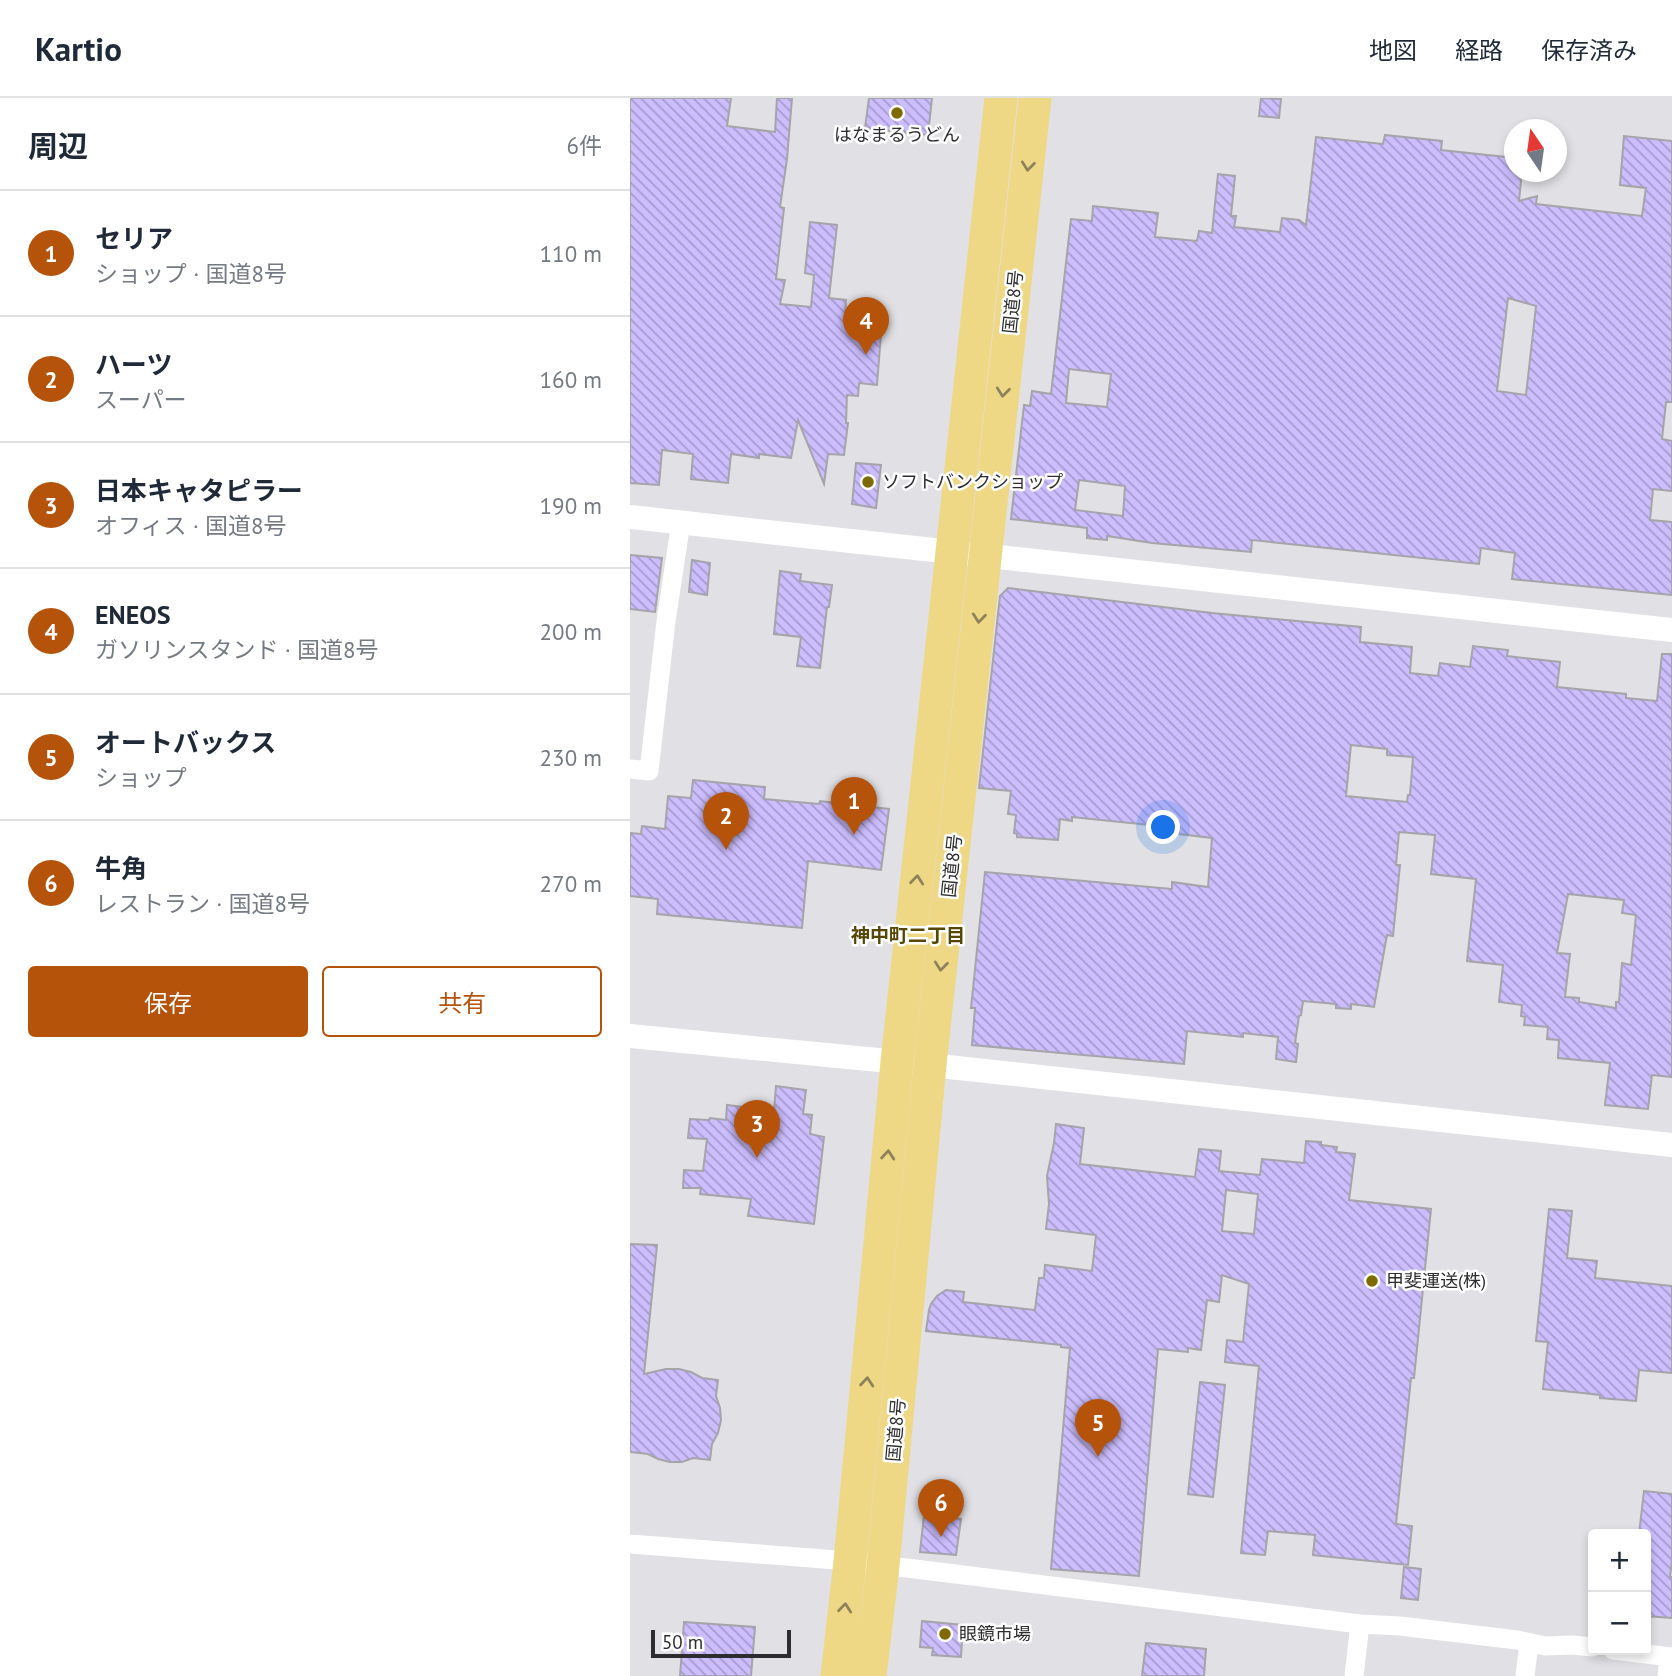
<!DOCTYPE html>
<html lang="ja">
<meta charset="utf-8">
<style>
body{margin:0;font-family:"PT Sans","Noto Sans JP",sans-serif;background:#f6f6f7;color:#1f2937}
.controls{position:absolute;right:21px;bottom:21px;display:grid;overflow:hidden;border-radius:7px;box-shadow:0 4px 10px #0003}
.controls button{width:63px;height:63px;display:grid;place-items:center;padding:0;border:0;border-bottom:2px solid #e0e1e3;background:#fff;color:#1f2937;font:35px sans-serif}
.compass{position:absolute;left:874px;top:21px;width:63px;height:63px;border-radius:50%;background:#fff;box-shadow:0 4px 10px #0003;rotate:347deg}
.scale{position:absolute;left:21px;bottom:18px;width:140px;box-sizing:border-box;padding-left:7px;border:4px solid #2d2d2f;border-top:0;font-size:19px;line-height:24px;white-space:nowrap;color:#2d2d2f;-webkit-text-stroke:5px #fff;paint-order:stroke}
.you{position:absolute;left:534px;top:730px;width:24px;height:24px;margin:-18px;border:5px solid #fff;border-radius:50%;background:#1a73e8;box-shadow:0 0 0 10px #1a73e833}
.badge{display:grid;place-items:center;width:46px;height:46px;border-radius:50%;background:#b45309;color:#fff;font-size:23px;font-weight:700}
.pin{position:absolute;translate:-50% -58px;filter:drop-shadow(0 2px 4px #0008)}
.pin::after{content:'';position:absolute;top:37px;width:24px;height:21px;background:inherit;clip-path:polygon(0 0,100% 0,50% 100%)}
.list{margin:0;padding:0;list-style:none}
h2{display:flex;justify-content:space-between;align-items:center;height:91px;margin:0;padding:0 28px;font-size:30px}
h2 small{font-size:23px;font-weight:400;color:#747a83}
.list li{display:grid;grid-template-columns:46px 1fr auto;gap:21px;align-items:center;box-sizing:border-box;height:126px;padding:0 28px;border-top:2px solid #e0e1e3}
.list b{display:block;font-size:26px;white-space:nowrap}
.list p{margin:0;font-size:23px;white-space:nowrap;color:#747a83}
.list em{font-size:23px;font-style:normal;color:#747a83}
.actions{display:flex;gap:14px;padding:21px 28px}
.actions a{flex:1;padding:16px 0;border:2px solid #b45309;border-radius:7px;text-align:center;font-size:24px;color:#b45309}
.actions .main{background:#b45309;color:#fff}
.map{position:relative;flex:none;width:1042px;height:1578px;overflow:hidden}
header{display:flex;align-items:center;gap:42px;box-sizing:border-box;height:98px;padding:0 35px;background:#fff;border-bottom:2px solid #e0e1e3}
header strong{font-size:33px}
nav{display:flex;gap:38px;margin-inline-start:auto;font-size:24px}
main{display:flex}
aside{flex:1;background:#fff}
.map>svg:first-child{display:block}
</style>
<header>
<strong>Kartio</strong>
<nav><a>地図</a><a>経路</a><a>保存済み</a></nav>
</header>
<main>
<aside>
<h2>周辺<small>6件</small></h2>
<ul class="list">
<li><span class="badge">1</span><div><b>セリア</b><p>ショップ · 国道8号</p></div><em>110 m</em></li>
<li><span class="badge">2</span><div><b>ハーツ</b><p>スーパー</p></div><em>160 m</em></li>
<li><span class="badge">3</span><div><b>日本キャタピラー</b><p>オフィス · 国道8号</p></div><em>190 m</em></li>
<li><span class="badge">4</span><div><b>ENEOS</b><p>ガソリンスタンド · 国道8号</p></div><em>200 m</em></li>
<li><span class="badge">5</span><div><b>オートバックス</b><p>ショップ</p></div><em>230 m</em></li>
<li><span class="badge">6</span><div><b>牛角</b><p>レストラン · 国道8号</p></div><em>270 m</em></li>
</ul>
<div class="actions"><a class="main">保存</a><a>共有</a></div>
</aside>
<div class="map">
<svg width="1042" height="1578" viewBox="0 0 1042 1578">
<defs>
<pattern id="building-back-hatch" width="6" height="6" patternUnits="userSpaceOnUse" patternTransform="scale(1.75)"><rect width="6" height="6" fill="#ccbdfe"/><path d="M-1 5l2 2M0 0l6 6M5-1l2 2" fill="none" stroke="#a69ace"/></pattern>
</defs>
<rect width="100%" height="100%" fill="#e1e0e5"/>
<!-- building -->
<path fill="url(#building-back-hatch)" stroke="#a5a4a8" stroke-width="2" fill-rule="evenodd" d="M0,0H101L97,28L145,34L147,0H162L157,61L150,109L154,110L146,181L155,182L150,206L181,209L184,177L175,175L180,124L207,127L199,200L216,202L215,220L252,223L247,287L229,285L228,298L217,297L216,325H218L214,357L198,356L194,386L168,322L161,360L129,356V360L101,356L98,385L61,381L63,356L32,352L29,387L0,385Z
M239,0H302L298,37L235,30Z
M631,0L651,1L649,20L629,18Z
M755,37L812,43L811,52L885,60V74H892L889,103L907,98L906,106L1012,118L1016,90L990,87L994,38L1042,43V304H1036L1032,341L1042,343V393L1023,391L1020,422L1042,424V497L882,481L885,455L851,450L849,466L622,442L621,454L522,445L477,438V442L457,440V430L381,421L394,307L400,308L402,293L421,296L441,121L462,123L463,108L528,115L525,139L567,143L569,133L582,135L588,76L605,78L601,118H606L604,129L650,134L652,120L669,122L676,127L686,39L753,46ZM878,200L906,208L896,297L867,293ZM439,271L481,276L477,309L436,305ZM449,382L495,388L493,418L445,412Z
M226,365L251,367L246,410L222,406Z
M0,457L32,460L25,514L0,511Z
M62,462L80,465L77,497L59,494Z
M150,473L171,476L170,483L202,487L199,509H197L190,570L167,568L171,539L144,536Z
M378,490L582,515L731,529L730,544L782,549L780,575L808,578L810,565L840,569L843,548L878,552L877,558L930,564L927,589L996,596V600L1027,603L1032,556H1042V979L1022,977L1018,1011L975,1007L980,965L928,960L929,942L917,941L918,929L894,927L895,919L891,918L892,907L869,904L873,867L837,863L846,781L801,776L805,737L769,734L766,767H770L763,838L757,837L744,909L721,906V911L706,910V906L673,903L671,917L669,918L665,945L668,946L666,964L646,961L648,939L613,935V939L557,933L554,966L342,947L345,910H341L355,774L542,791V784L578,789L582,740L549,736V730L442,719V723L430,721L428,742L387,739V736L384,735L386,717L378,716L381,693L349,690L370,498ZM721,647L757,651V657L783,659L780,697H778L777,704L716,698ZM938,796L994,802L992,815L1006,817L1001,867L992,865L989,904H986V910L949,904V900L935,899L940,856L927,855Z
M63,682L135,689L134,701L189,706L190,703L259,711L251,772L178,763L172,830L27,816L28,801L0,798V735L11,736L12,728L35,731L38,698L61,700Z
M146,988L176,992L173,1016L182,1017L180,1036L194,1039L184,1126L118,1118L121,1101L70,1096L71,1090H53L54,1072L73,1073L77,1041L58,1040L60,1021L79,1022L80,1020L96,1022L97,1007L144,1013Z
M426,1026L454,1030L450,1066L565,1079L569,1051L591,1053L589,1073L630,1077L632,1061L674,1065L676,1043L691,1044V1047L707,1049L706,1054L725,1056L719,1102L801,1111L784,1280H781L766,1426L782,1428L778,1467L683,1457L685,1437L638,1433L635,1457L611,1455L629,1268L595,1264L597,1242L613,1244L619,1186L592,1177L589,1204L577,1202L571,1252L558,1250V1254L528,1251L509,1478L421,1471L440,1250L431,1249V1247L296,1233L299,1212L301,1206L307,1198L316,1192L334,1194L333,1204L405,1212L409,1180H414L415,1167L462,1173L466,1137L416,1131L419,1106L417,1078L424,1045ZM596,1092L628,1096L624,1136L592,1133Z
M919,1111L942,1113L937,1160L967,1163L965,1180L1042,1188V1275L1009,1272L1006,1303L970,1300V1297L953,1295L913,1291L918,1244L906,1243Z
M0,1146L27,1147L14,1276L36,1271H49L61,1274L72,1280L88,1282L86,1298L90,1310L91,1322L88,1335L82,1346L80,1362L63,1360L52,1364H40L28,1361L18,1356L1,1354L0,1352Z
M570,1284L595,1287L583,1399L558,1396Z
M1014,1393L1042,1396V1462L1040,1479H1042V1520L1016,1518V1436H1009Z
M294,1417L331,1421L326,1457L290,1454Z
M774,1469L791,1471L788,1502L771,1500Z
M292,1523L333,1527L331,1559L302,1557L303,1550L290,1549Z
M54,1524L125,1529L121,1578H50Z
M516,1545L576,1551L574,1578H512Z"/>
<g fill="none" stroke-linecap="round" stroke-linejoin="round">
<!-- minor -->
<path stroke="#fff" stroke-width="19" d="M0,671L19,673L36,523L51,424
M0,1446L220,1463L730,1526L770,1528L887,1542L915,1548L942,1547L963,1549
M983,1552L1042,1559
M724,1578L730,1526
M895,1578L899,1545
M1037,1578L1039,1559"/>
<!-- tertiary -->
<path stroke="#fff" stroke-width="24" d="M0,419L1042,532
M0,938L300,967L1042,1047"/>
<!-- trunk -->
<path stroke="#eed886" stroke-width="33" d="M207,1578L220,1463L267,964L371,0
M240,1578L253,1468L300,967L405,0"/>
</g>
<!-- one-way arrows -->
<defs><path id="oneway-chevron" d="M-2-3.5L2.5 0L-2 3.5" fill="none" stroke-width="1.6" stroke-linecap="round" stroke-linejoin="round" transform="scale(1.75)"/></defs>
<g stroke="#8e825a">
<use href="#oneway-chevron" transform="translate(398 68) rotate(96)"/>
<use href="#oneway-chevron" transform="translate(373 294) rotate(96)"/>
<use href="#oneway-chevron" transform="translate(349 520) rotate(96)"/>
<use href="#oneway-chevron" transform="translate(287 782) rotate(-84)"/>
<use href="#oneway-chevron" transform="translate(311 868) rotate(96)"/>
<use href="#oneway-chevron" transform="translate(258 1057) rotate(-85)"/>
<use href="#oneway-chevron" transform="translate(237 1284) rotate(-85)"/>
<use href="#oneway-chevron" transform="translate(215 1510) rotate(-84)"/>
</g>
<!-- markers -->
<g fill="#7f6901" stroke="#fff" stroke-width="2.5">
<circle cx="267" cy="15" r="7"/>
<circle cx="238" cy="384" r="7"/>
<circle cx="742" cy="1183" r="7"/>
<circle cx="315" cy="1536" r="7"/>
</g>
<g text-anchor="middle" stroke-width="5" stroke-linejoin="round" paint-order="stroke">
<!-- poi labels -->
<g font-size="18" fill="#2d2d2f" stroke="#fff" text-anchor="start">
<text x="267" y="43" text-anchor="middle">はなまるうどん</text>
<text x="252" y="390">ソフトバンクショップ</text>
<text x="756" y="1189">甲斐運送(株)</text>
<text x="329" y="1542">眼鏡市場</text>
</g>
<!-- street labels -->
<g font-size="18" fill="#2d2d2f" stroke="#fff">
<text transform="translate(383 204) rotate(-84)" y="6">国道8号</text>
<text transform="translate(322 768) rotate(-84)" y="6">国道8号</text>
<text transform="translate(266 1332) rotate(-85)" y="6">国道8号</text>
</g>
<!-- neighbourhood labels -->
<g font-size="19" font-weight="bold" fill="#564705" stroke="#fff">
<text x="278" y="844">神中町二丁目</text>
</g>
</g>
</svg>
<div class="controls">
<button>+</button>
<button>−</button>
</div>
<svg class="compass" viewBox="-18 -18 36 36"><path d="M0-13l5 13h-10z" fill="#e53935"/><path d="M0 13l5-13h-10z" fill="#747a83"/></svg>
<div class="scale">50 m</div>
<div class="you"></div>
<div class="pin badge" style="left:224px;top:737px">1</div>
<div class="pin badge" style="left:96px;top:752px">2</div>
<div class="pin badge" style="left:127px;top:1060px">3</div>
<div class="pin badge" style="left:236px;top:257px">4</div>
<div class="pin badge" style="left:468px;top:1359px">5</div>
<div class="pin badge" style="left:311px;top:1439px">6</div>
</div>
</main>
